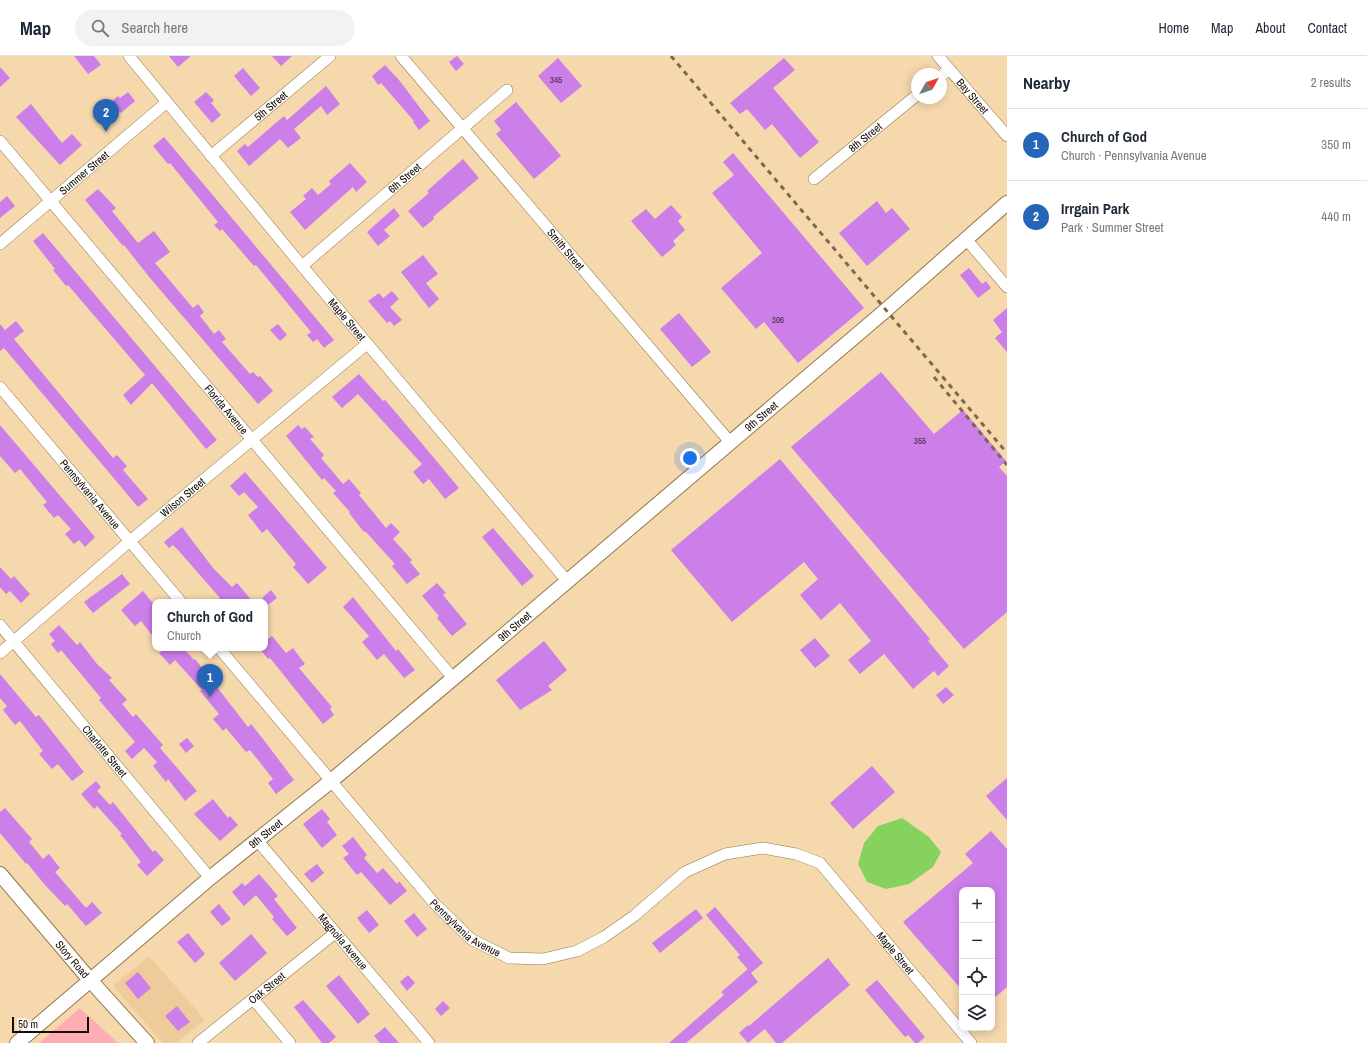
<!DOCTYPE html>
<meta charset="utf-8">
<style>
body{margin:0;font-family:"Archivo Narrow",sans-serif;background:#f2f2f3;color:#1f2937}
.controls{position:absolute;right:12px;bottom:12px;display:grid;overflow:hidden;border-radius:8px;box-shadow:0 2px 10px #0003}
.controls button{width:36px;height:36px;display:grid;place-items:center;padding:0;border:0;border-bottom:1px solid #e0e1e3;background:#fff;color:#1f2937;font:20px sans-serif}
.compass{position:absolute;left:911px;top:12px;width:36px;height:36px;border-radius:50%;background:#fff;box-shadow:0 2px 10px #0003;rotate:50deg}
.scale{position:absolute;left:12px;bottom:10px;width:77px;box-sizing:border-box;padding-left:4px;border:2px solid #150b00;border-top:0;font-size:11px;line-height:14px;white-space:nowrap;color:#150b00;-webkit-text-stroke:3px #fefefe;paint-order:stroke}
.you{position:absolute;left:690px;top:402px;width:14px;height:14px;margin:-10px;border:3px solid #fff;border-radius:50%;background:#1a73e8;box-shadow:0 0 0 6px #1a73e833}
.badge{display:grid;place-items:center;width:26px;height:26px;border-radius:50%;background:#2565b7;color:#fff;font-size:13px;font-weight:700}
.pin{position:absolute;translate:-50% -33px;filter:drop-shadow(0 1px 2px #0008)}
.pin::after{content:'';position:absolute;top:21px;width:14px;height:12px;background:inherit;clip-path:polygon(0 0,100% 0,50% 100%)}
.popup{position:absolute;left:152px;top:543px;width:116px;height:52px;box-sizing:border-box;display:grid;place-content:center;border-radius:8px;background:#fff;filter:drop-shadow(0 1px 3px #0005);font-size:13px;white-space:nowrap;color:#747a83}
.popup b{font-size:15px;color:#1f2937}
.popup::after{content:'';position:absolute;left:50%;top:100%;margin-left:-8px;border:8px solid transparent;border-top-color:#fff}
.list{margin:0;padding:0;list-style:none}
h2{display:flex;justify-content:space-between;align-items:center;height:52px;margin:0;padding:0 16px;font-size:17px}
h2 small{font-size:13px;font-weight:400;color:#747a83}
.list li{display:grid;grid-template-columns:26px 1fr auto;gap:12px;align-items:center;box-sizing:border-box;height:72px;padding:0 16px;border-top:1px solid #e0e1e3}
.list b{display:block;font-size:15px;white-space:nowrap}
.list p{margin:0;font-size:13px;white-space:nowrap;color:#747a83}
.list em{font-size:13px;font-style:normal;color:#747a83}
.icon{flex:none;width:22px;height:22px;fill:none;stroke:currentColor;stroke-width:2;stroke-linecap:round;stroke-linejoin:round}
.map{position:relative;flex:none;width:1007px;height:987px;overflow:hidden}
header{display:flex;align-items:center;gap:24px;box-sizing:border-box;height:56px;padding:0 20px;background:#fff;border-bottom:1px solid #e0e1e3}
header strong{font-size:19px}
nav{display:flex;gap:22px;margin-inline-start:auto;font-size:14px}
.search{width:280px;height:36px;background:#f2f2f3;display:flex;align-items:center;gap:10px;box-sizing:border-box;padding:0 14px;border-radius:22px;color:#747a83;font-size:15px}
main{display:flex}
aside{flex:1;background:#fff}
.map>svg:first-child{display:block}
</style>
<header>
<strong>Map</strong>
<div class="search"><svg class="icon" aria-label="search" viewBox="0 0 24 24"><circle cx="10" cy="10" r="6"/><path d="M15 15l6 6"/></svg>Search here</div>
<nav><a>Home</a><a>Map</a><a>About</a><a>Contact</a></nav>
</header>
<main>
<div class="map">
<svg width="1007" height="987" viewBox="0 0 1007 987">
<rect width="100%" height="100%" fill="#f6d8ad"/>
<!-- built -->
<path fill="#eecb9a" d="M149,900L205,964L176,987H163L113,930Z"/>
<!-- green -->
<path fill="#feaeb2" d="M80,952L118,987H39Z"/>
<!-- water -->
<path fill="#86d25e" d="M902,762L929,781L941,796L933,811L909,828L886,833L867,826L858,808L864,787L878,770Z"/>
<!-- building -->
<path fill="#cc7ee9" d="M74,0H94L101,9L88,18Z
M169,0H191L178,11Z
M272,0H292L281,10Z
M457,0L464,8L456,15L449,6Z
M558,2L582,30L561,47L538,20Z
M784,2L795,14L773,32L819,86L800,102L772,68L765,74L747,53L740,58L730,47Z
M385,9L399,24L430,65L419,74L413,66L414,65L381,27L378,29L372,20Z
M0,11L10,22L0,31Z
M243,12L260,32L251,40L234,20Z
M326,30L340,48L327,59L321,50L294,73L301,82L288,92L280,83L249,110L237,95L245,88L248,91L284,60L287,64Z
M128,36L135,45L121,57L111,46L118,40L120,42Z
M206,36L214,44L211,47L221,59L212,67L194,46Z
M516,46L561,100L534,123L496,78L501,74L494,65Z
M31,48L62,87L72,78L82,89L60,109L16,61Z
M164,81L334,284L324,292L317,283L313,286L307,279L311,276L256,209L254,210L222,173L220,175L214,169L218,166L170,107L168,108L153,90Z
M733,97L864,252L798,307L764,266L756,273L721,232L762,197L712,137L734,119L723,106Z
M463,103L479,122L433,161L434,163L423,172L408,155L429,137L427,135Z
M350,107L367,126L356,136L353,131L305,174L290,156L306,143L303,140L312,132L318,139L331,128L329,125Z
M98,133L116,152L112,155L138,187L154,175L170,196L155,207L193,252L198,248L204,256L200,260L214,278L219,274L226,283L222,286L250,318L253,316L258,321L260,320L273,335L258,348L150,222L124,189L123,190L85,144Z
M7,140L15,150L0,162V146Z
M877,145L886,157L892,152L910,173L867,210L839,177Z
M671,149L682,161L678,165L685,174L673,185L676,189L662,201L631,165L646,153L655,163Z
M394,152L400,160L384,174L390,180L378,190L367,176Z
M43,177L217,384L206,393L152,327L131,349L123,339L145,319L68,229L66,230L53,214L55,213L33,185Z
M423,199L438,218L426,227L439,243L429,252L401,216Z
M969,212L982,228L986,225L991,232L978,242L960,219Z
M392,235L399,243L390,251L402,264L394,270L390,265L387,267L368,245L379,237L383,242Z
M1007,252V296L995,282L1002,276L993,264Z
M679,257L711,296L692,311L660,273Z
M16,265L24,275L14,283L113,402L117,399L127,410L123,414L148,443L138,451L4,292L0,295V268L5,274Z
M278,268L287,279L280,285L270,274Z
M881,316L934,378L963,354L1006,405L999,411L1007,420V556L964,593L791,391Z
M359,318L383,345L385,344L398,359L459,432L445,443L429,423L423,428L413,416L422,408L358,338L342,352L332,341Z
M0,369L95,481L85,491L79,484L74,488L65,478L71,473L58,459L54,462L43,449L47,446L20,413L15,417L0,400Z
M298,369L302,373L305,371L314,381L310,383L324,399L321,402L343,428L349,423L361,437L359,439L386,472L391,467L400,476L393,483L412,504L410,506L420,518L407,528L392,510L395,508L365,475L364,476L349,457L350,456L333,437L336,435L324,422L322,424L286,380Z
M780,403L930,583L928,585L949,610L938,620L934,615L913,633L884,598L860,618L848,604L871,585L840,547L821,564L800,539L818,523L804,506L732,566L671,494Z
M245,416L327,512L308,528L293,511L296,508L267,473L262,477L248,459L258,451L244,436L239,440L230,430Z
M182,471L213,512L232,531L237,527L253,546H215L220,542L178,494L173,489L169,492L164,486Z
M493,472L534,520L522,530L482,481Z
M0,511L11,523L14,520L30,538L21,547L10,535L6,538L0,531Z
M122,518L130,528L93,557L84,546Z
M437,527L446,537L443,539L467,568L452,580L437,562L439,560L422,540Z
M271,534L277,542L268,549L262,542Z
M143,535L155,550V583L141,565L135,570L121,554Z
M353,541L396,595L398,593L415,614L404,622L384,598L377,604L362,586L369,580L343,551Z
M59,569L77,589L80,586L97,608L112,622L109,624L127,644L122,648L133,661L136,658L163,689L160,692L197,735L185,745L168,723L166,726L153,710L157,706L144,692L132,703L125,695L135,686L99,644L101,642L61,594L58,597L51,588L55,585L49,578Z
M272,580L286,597L293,592L305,608L299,612L332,651L330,653L334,659L323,668L270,602L268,603L259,592H265V585Z
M815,582L830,600L815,612L800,594Z
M544,585L567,614L548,630L552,634L520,654L496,624Z
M165,592H183L194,604L195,603L248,671L251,668L263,683L294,724L276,738L268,727L273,723L250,694L246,696L226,672L223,675L213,663L219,658L200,635L202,634L175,604L170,609L159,597Z
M0,618L36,661L39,659L84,716L72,725L58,708L52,713L39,698L43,695L20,665L15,669L3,654L7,650L0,642Z
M946,631L954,639L943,648L936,639Z
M187,682L194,690L186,697L179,688Z
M872,710L895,736L853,773L830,747Z
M1007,722V764L986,740Z
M96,725L101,731L97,735L110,749L113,746L153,796L155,794L164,804L147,820L137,809L141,806L120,779L122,778L97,750L94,753L81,738Z
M213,743L228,762L230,760L238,769L220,785L194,758Z
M5,752L32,783L29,786L43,803L49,798L60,812L55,816L86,852L92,846L102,857L86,870L67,848L65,850L45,829L27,807L26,808L0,777V756Z
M322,753L330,763L327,766L337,779L322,792L303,768Z
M991,775L1007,793V931L992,944V834H962V934L903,866L973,807L965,798Z
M353,781L367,799L364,802L377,817L383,812L397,828L399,825L407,835L390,849L361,816L357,819L343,802L349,798L342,790Z
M317,808L324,817L312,827L304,818Z
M259,818L278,840L274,843L297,872L287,880L272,863L274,861L256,839L244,850L232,836L242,827L245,830Z
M219,848L231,863L222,870L210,856Z
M715,851L763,907L751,917L737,901L740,899L706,859Z
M696,853L703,862L660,897L652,887Z
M367,854L379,869L369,877L357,862Z
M414,857L427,873L417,881L404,865Z
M188,877L205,898L195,907L177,886Z
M251,878L267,897L235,925L219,907Z
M828,902L850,929L782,987H776L765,973L748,987L739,977L748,969L749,970Z
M748,913L758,926L686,987H669L724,939L721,936Z
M138,916L151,932L138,943L125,927Z
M339,919L370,958L358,968L326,930Z
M408,919L415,927L407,935L400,926Z
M877,924L925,981L918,987H915L908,979L905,981L865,934Z
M303,944L336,981L329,987H322L294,951Z
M443,945L450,952L441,960L435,953Z
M177,950L190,966L178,975L165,960Z
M385,971L399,987H380L374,980Z"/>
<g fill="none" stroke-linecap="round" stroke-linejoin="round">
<defs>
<g id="minor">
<path id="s1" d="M129,0L302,210L567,525"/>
<path id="s2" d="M401,0L730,386"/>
<path id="s3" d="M938,0L1007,80"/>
<path d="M941,20L949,13"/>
<path id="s4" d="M0,85L453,622"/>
<path id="s5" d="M211,100L330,0"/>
<path id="s6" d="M814,123L917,39"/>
<path d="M966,183L1007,231"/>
<path id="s7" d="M0,188L167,46"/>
<path id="s8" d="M302,210L507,34"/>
<path id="s9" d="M0,331L181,546"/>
<path id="s10" d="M0,569L210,822"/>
<path id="s11" d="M219,592L434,847L471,883L509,902L543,903L577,895L604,881L634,860L685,816L725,798L763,792L796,798L820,807L971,987"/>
<path id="s12" d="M0,597L130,485L367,288"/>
<path id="s13" d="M257,784L429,987"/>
<path d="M254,944L290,987"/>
<path id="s14" d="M198,987L335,877"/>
</g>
<g id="tertiary">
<path id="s15" d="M0,818L90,924L147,987"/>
<path id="s16" d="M17,987L210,822L331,725L456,620L886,254L1007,147"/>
</g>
</defs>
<!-- minor casing -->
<use href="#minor" stroke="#93774f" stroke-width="12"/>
<!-- tertiary casing -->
<use href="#tertiary" stroke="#93774f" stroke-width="16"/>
<!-- minor -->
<use href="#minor" stroke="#fff" stroke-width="11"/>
<!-- tertiary -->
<use href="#tertiary" stroke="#fff" stroke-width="14"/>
<!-- rail -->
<path stroke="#7c6950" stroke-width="3" stroke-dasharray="5 5" stroke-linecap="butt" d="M671,0L1007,397
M934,321L1007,409"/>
</g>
<g text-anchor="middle" stroke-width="3" stroke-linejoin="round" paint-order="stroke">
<!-- number labels -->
<g font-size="9" fill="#43283a">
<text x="556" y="27">345</text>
<text x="778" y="267">306</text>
<text x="920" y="388">355</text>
</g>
<!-- street labels -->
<g font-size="11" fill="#150b00" stroke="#fefefe">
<text dy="4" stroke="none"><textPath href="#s3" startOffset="53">Bay Street</textPath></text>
<text dy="4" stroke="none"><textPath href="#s5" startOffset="78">5th Street</textPath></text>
<text dy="4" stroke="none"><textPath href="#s6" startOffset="66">8th Street</textPath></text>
<text dy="4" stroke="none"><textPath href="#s7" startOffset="110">Summer Street</textPath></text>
<text dy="4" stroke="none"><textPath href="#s8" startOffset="135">6th Street</textPath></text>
<text dy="4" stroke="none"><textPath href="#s2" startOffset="254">Smith Street</textPath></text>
<text dy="4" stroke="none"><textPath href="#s1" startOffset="342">Maple Street</textPath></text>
<text dy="4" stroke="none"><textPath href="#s4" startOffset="351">Florida Avenue</textPath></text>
<text dy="4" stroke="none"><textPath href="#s16" startOffset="973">9th Street</textPath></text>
<text dy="4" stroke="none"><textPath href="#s9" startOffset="140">Pennsylvania Avenue</textPath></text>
<text dy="4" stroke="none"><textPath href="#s12" startOffset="240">Wilson Street</textPath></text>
<text dy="4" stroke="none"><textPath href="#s16" startOffset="649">9th Street</textPath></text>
<text dy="4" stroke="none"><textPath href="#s10" startOffset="164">Charlotte Street</textPath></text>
<text dy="4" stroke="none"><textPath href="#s16" startOffset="325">9th Street</textPath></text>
<text dy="4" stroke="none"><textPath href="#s11" startOffset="374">Pennsylvania Avenue</textPath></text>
<text dy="4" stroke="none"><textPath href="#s13" startOffset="133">Magnolia Avenue</textPath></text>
<text dy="4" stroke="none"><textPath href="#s11" startOffset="890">Maple Street</textPath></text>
<text dy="4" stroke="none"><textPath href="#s15" startOffset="112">Story Road</textPath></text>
<text dy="4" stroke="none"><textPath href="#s14" startOffset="88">Oak Street</textPath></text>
</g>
</g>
</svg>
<div class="controls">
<button>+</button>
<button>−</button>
<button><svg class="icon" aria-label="locate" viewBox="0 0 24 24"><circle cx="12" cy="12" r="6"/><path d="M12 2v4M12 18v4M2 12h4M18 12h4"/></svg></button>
<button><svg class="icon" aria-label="layers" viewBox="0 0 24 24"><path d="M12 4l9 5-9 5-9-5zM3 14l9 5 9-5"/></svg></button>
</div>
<svg class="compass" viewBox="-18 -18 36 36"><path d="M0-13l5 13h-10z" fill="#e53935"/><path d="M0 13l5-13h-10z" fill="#747a83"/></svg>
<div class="scale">50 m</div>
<div class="you"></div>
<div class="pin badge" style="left:210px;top:641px">1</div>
<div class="popup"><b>Church of God</b>Church</div>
<div class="pin badge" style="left:106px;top:76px">2</div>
</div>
<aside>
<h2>Nearby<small>2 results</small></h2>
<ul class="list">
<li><span class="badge">1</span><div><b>Church of God</b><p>Church · Pennsylvania Avenue</p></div><em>350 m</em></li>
<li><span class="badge">2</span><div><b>Irrgain Park</b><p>Park · Summer Street</p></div><em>440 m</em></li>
</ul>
</aside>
</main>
